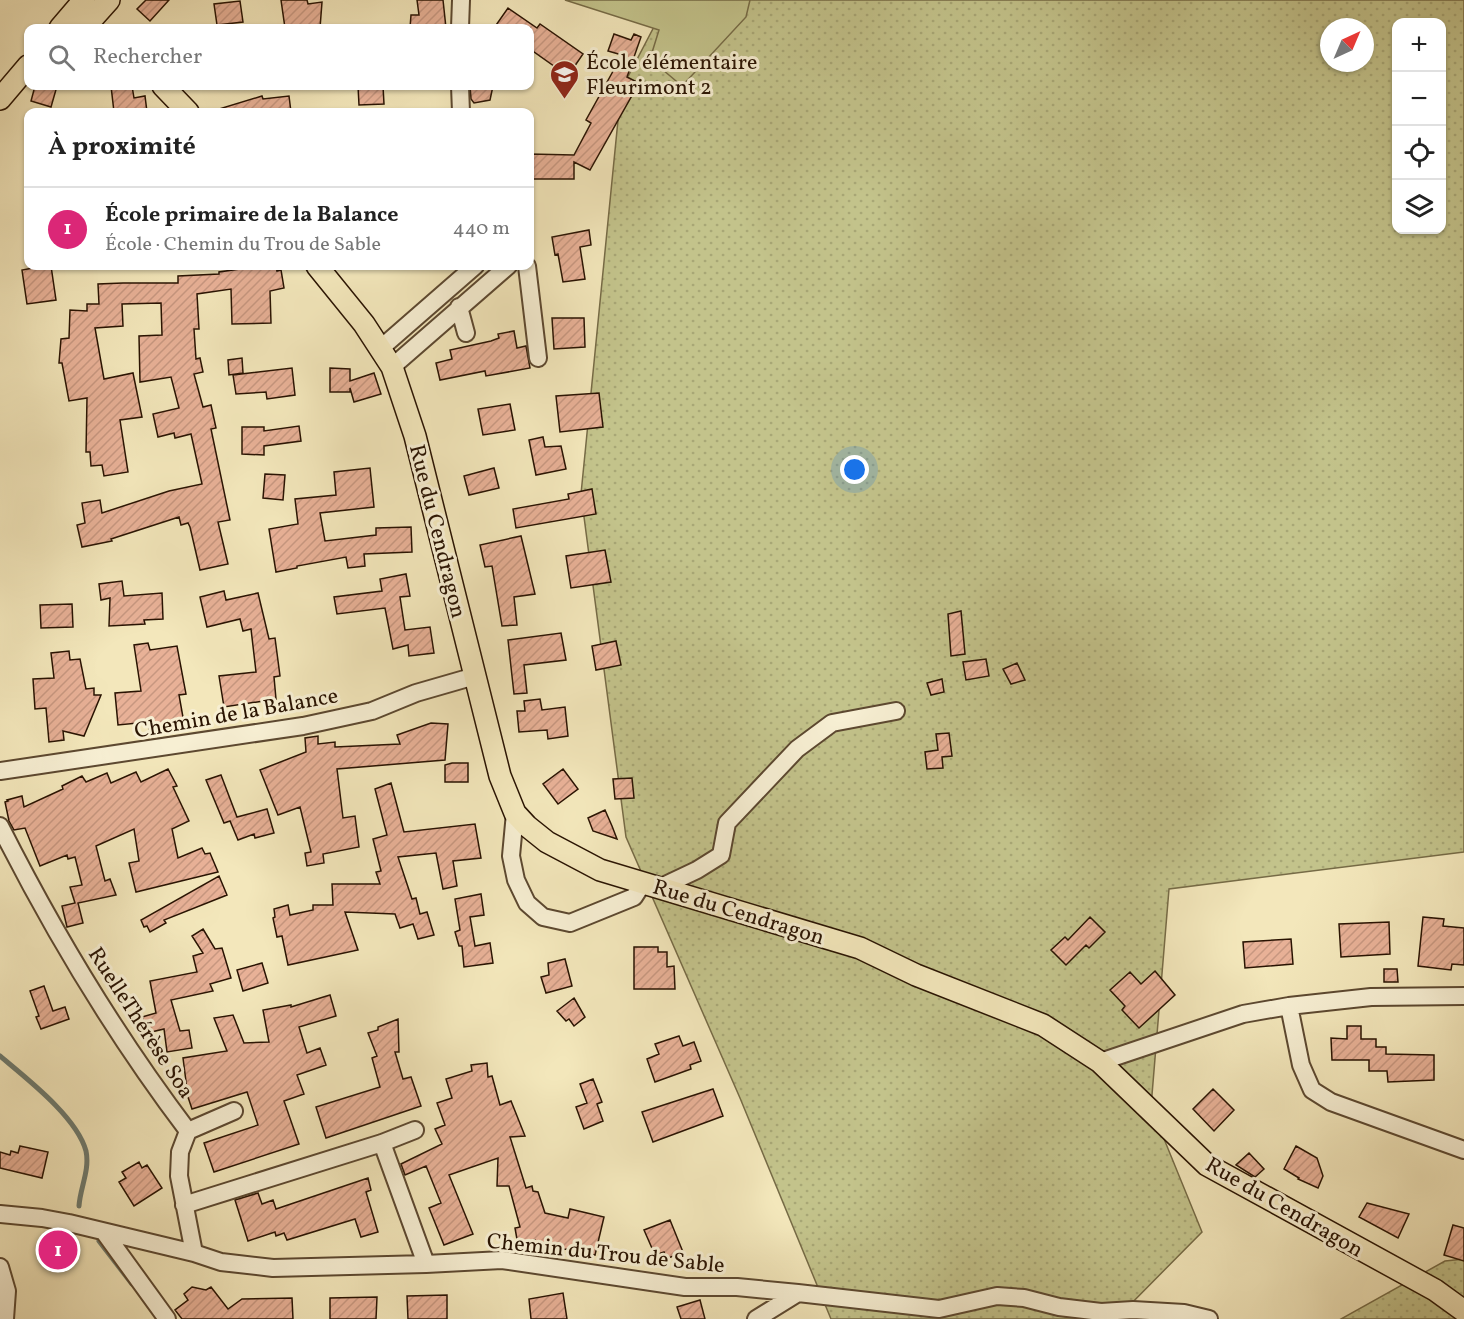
<!DOCTYPE html>
<html lang="fr">
<meta charset="utf-8">
<style>
body{margin:0;font-family:Vollkorn,serif;background:#f2f2f2;color:#222}
.controls{position:absolute;right:18px;top:18px;display:grid;overflow:hidden;border-radius:12px;box-shadow:0 2px 4px #0004}
.controls button{width:54px;height:54px;display:grid;place-items:center;padding:0;border:0;border-bottom:2px solid #e0e0e0;background:#fff;color:#222;font:30px sans-serif}
.compass{position:absolute;left:1320px;top:18px;width:54px;height:54px;border-radius:50%;background:#fff;box-shadow:0 2px 4px #0004;rotate:44deg}
.you{position:absolute;left:855px;top:470px;width:21px;height:21px;margin:-15px;border:4px solid #fff;border-radius:50%;background:#1a73e8;box-shadow:0 0 0 9px #1a73e833}
.badge{display:grid;place-items:center;width:39px;height:39px;border-radius:50%;background:#db2777;color:#fff;font-size:20px;font-weight:700}
.pin{position:absolute;translate:-50% -50%;border:3px solid #fff;box-shadow:0 2px 6px #0006}
.list{margin:0;padding:0;list-style:none}
h2{display:flex;justify-content:space-between;align-items:center;height:78px;margin:0;padding:0 24px;font-size:26px}
h2 small{font-size:20px;font-weight:400;color:#767676}
.list li{display:grid;grid-template-columns:39px 1fr auto;gap:18px;align-items:center;box-sizing:border-box;height:84px;padding:0 24px;border-top:2px solid #e0e0e0}
.list b{display:block;font-size:22px;white-space:nowrap}
.list p{margin:0;font-size:20px;white-space:nowrap;color:#767676}
.list em{font-size:20px;font-style:normal;color:#767676}
.icon{flex:none;width:33px;height:33px;fill:none;stroke:currentColor;stroke-width:2;stroke-linecap:round;stroke-linejoin:round}
.map{position:relative;flex:none;width:1464px;height:1319px;overflow:hidden}
.search{position:absolute;background:#fff;box-shadow:0 2px 4px #0004;left:24px;top:24px;width:510px;height:66px;display:flex;align-items:center;gap:15px;box-sizing:border-box;padding:0 21px;border-radius:12px;color:#767676;font-size:22px}
.panel{position:absolute;background:#fff;box-shadow:0 2px 4px #0004;left:24px;top:108px;width:510px;height:162px;border-radius:12px}
.map>svg:first-child{display:block}
</style>
<div class="map">
<svg width="1464" height="1319" viewBox="0 0 1464 1319">
<defs>
<pattern id="green-dots" width="8" height="8" patternUnits="userSpaceOnUse" patternTransform="scale(1.5)"><rect width="8" height="8" fill="#c3c38b"/><path d="M2 2h.1M6 6h.1" fill="none" stroke="#a8a776" stroke-width="1.8" stroke-linecap="round"/></pattern>
<pattern id="building-hatch" width="6" height="6" patternUnits="userSpaceOnUse" patternTransform="scale(1.5)"><rect width="6" height="6" fill="#e8b197"/><path d="M-1 1l2-2M0 6l6-6M5 7l2-2" fill="none" stroke="#c79780"/></pattern>
</defs>
<rect width="100%" height="100%" fill="#f3e7bb"/>
<filter id="stains"><feTurbulence type="fractalNoise" baseFrequency=".00333" numOctaves="4"/><feColorMatrix values="0 0 0 0 .2 0 0 0 0 .09 0 0 0 0 .02 0 0 0 .5 -.17"/></filter>
<radialGradient id="worn" r=".72"><stop offset=".6" stop-color="#630" stop-opacity="0"/><stop offset="1" stop-color="#630" stop-opacity=".3"/></radialGradient>
<!-- green -->
<path fill="url(#green-dots)" stroke="#766b46" stroke-width="1.5" fill-rule="evenodd" d="M668,0H1464V852L1169,889L1151,1107L1202,1232L1116,1319H831L740,1098L626,837L581,494L621,90ZM1396,22H1442V230H1396ZM1329,27H1365V63H1329Z
M1464,1259V1319H1341L1445,1261Z"/>
<!-- pitch -->
<path fill="#c3c38b" stroke="#766b46" stroke-width="1.5" d="M565,0H750L746,17L682,86L650,59L659,30Z"/>
<g fill="none" stroke-linecap="round" stroke-linejoin="round">
<!-- stream -->
<path stroke="#6e7a6e" stroke-width="5" d="M0,1056C26,1078 77,1117 86,1151C90,1170 80,1188 79,1206
M99,1241L132,1284"/>
</g>
<!-- building -->
<path fill="url(#building-hatch)" stroke="#291302" stroke-width="1.5" d="M146,0H169L150,21L137,9Z
M281,0H307L308,4L322,2L320,28H285Z
M417,0H443L446,28H410L411,15H419Z
M240,1L243,22L217,25L214,4Z
M508,8L537,28L540,24L583,54L568,76L530,49V28H494Z
M614,34L631,40L634,34L641,37L627,77L639,83L590,170L574,162V179H530V154L574,155L591,123L586,120L622,55L608,51Z
M35,86L42,87V86H57L51,107L31,101Z
M111,86H132L134,98L145,96L147,112H114Z
M358,86H383L384,104L359,105Z
M470,86H493L490,100L474,103L471,99Z
M262,96L263,99L289,96L291,112H219V109Z
M589,230L591,245L580,247L585,279L563,282L558,254L555,255L552,237Z
M32,266H51L56,300L27,304L22,270L33,268Z
M262,266H276L277,271L281,270L284,288L270,291L271,323L232,324L231,289L197,294L199,329H194L196,359L200,358L203,372L194,374L203,407L211,405L216,428L211,429L230,520L218,522L228,564L200,570L190,527L188,523L181,525L179,517L111,539L112,541L82,547L77,525L85,523L82,503L100,500L102,513L169,491L202,484L191,434L175,438L174,433L158,437L153,414L179,408L171,377L140,382L139,336L162,335L161,303L122,304L123,326L95,328L104,379L133,373L142,417L120,420L128,472L104,476L102,465L91,466L90,452H86L87,398L69,401L62,363H59L61,339L69,338L70,310L87,311V304H99L98,284L123,283H178V276L219,274V272Z
M552,318H584L585,347L554,349Z
M514,331L517,348L526,346L530,368L486,376L485,371L440,380L436,363L452,359L450,350L491,341L499,338L498,334Z
M242,358L243,373L229,375L228,360Z
M292,368L295,395L267,399L266,392L236,394L233,375Z
M330,368L350,369V381L374,373L381,394L354,402L350,388V392H330Z
M599,393L603,427L560,432L556,396Z
M510,404L515,430L483,435L478,409Z
M299,426L301,441L264,446V455L242,454V427H264V431Z
M543,437L545,447L561,446L566,469L536,475L529,440Z
M370,468L374,507L320,513L325,541L376,535V528L411,527L412,552L364,554L365,566L348,568L346,557L297,566V568L276,572L269,529L298,524L295,499L336,495L334,472Z
M494,468L499,488L469,495L464,476Z
M265,474L285,475L283,500L263,498Z
M592,489L596,514L516,528L513,509L569,499L568,494Z
M521,536L535,594L514,597L517,625L502,626L492,566L485,567L480,545Z
M605,550L611,582L571,588L566,556Z
M406,574L410,596L400,597L405,630L430,627L434,653L409,656L408,645L393,649L385,608L337,614L334,597L382,591L380,579Z
M122,581L124,596L162,593L163,619L144,620L145,624L109,626L110,598L101,600L99,584Z
M224,591L226,600L258,593L269,639L275,638L280,676L274,677L276,699L224,707L219,676L256,672L251,629L243,631L240,619L207,627L200,597Z
M72,604L73,627L41,628L40,605Z
M961,611L965,654L951,656L948,614Z
M561,633L566,660L524,665L527,693L514,694L508,640Z
M616,641L621,665L596,670L592,646Z
M148,643L150,650L177,646L186,694L179,695L184,723L149,729L148,722L118,725L115,693L141,691L134,645Z
M69,651L70,660L80,659L86,689L94,688V695H101L84,736L63,731L64,740L49,742L46,708L35,709L33,679L54,678L51,653Z
M986,659L989,676L966,680L963,662Z
M1017,663L1025,680L1011,684L1003,669Z
M942,679L944,692L931,695L927,683Z
M540,699L542,710L565,707L568,736L548,739L547,730L519,732L517,711H525L524,701Z
M431,723L448,724L445,760L337,769L343,818L355,816L359,847L323,854L324,863L307,866L305,853L311,852L300,807L278,815L260,770L306,752L305,738L318,736V744L335,742V747L400,744L397,735Z
M949,733L952,756L942,757L943,768L927,769L925,752L938,750L936,734Z
M452,763H468V782H445V765Z
M168,769L177,786L173,787L189,821L172,829L178,858L202,848L205,854L210,853L218,872L136,892L129,863L139,861L134,829L96,846L105,881L110,879L116,895L78,903L83,923L67,927L62,906L75,903L70,887L82,885L75,857L68,859L67,855L40,866L25,828L14,830L9,821L5,802L8,801L7,800L22,796L24,807L63,789L62,786L82,776L86,782L107,773L111,783L136,772L141,782Z
M563,769L578,789L558,804L543,784Z
M221,775L237,817L267,809L274,833L255,838L254,834L238,840L230,821L224,823L206,780Z
M632,778L634,798L615,799L613,779Z
M391,783L404,832L475,824L481,858L453,861L457,886L443,889L436,853L398,857L412,899L416,898L420,914L427,912L434,935L418,939L413,924L400,928L395,914L345,912L358,950L288,965L282,936L277,937L273,918L275,917L274,909L288,905L290,915L313,910V905H333L332,884H380L376,872L381,871L373,839L387,835L375,789Z
M605,810L612,826L617,839L593,831L588,818Z
M219,876L227,895L164,920L166,923L150,932L147,926L144,927L141,920Z
M481,894L484,915L470,917L475,946L490,943L493,963L464,967L462,946H459L455,932L460,930L455,899Z
M1090,917L1105,932L1089,948L1086,945L1066,965L1051,950L1065,937L1068,940Z
M1423,917L1444,919L1443,926L1464,928V965L1452,964L1451,970L1418,966Z
M1389,922L1390,954L1341,957L1339,924Z
M203,929L215,949L222,948L231,978L210,984L213,991L171,1000L180,1031L189,1030L192,1048L167,1052L164,1029L147,1033L142,1017L156,1013L150,981L197,972L193,956L203,953L192,936Z
M1291,939L1293,964L1245,968L1243,942Z
M634,947H658V952H667V967L674,966L675,989H634Z
M565,959L572,986L546,993L541,977L549,975L548,963Z
M262,963L268,983L243,991L237,970Z
M1384,969H1397L1398,982H1384Z
M1155,971L1175,995L1139,1028L1122,1010L1125,1006L1110,990L1130,972L1141,984Z
M44,986L53,1011L65,1007L69,1019L41,1029L36,1017L39,1016L30,991Z
M330,995L336,1016L299,1027L307,1053L320,1048L326,1065L297,1075L304,1094L284,1101L299,1144L214,1172L204,1143L258,1125L247,1092L192,1109L188,1097L183,1058L227,1051L214,1018L233,1015L244,1043L269,1042L263,1010L291,1005V1007Z
M574,998L585,1017L574,1026L569,1019L566,1021L557,1011Z
M398,1019L399,1052H395L403,1079L411,1077L421,1106L326,1138L316,1107L380,1087L372,1058L377,1056L368,1033L378,1030V1027Z
M1347,1026H1361V1039H1376V1047H1386V1054L1434,1055V1080L1388,1082L1387,1071H1369V1060H1332L1331,1038L1347,1039Z
M679,1036L683,1046L694,1042L701,1061L690,1065L691,1069L655,1082L647,1059L659,1054L655,1044Z
M487,1063L488,1077L492,1076L500,1105L511,1101L525,1136L510,1137L526,1188L532,1186L533,1191L538,1192L545,1213L568,1218L570,1209L604,1217L595,1255L569,1249L538,1251L535,1240L518,1245L515,1228L520,1227L509,1186H497L498,1158L449,1175L473,1234L444,1245L429,1208L441,1203L426,1166L405,1175L401,1164L442,1144L435,1129L445,1125L437,1103L452,1098L446,1079L472,1071L471,1065Z
M593,1079L602,1102L597,1104L603,1121L584,1129L576,1107L587,1103L580,1084Z
M713,1089L723,1116L653,1142L642,1112Z
M1213,1089L1234,1110L1214,1131L1193,1109Z
M20,1146L48,1152L42,1178L0,1168V1152L10,1155L11,1151L18,1153Z
M1296,1146L1317,1158L1323,1176L1318,1188L1298,1179L1299,1178L1284,1169Z
M1249,1153L1264,1169L1255,1177L1236,1165Z
M139,1162L142,1168L147,1165L162,1188L134,1206L119,1182L126,1178L122,1172Z
M368,1178L371,1190L366,1192L378,1232L361,1237L355,1219L287,1240L284,1233L276,1236L275,1232L248,1241L235,1200L258,1193L262,1204L273,1200L276,1209Z
M1367,1203L1409,1214L1398,1238L1359,1217Z
M670,1220L683,1252L666,1259L664,1252L655,1255L644,1230Z
M1453,1225L1464,1228V1261L1444,1255Z
M192,1287L206,1290L211,1287L228,1309L242,1299L292,1298L293,1319H182L175,1310L188,1300L184,1294Z
M563,1293L567,1319H531L529,1299Z
M447,1295V1319H408L407,1296Z
M377,1297L376,1319H330V1298Z
M700,1300L705,1319H681L677,1307Z"/>
<g fill="none" stroke-linecap="round" stroke-linejoin="round">
<defs>
<path id="minor" d="M460,28L461,0
M460,86L461,112
M527,266L538,358
M459,307L466,333
M381,348L475,266
M392,367L508,266
M0,771L303,726L372,711L416,693L475,676
M515,813L511,856L516,880L527,903L543,917L570,923L634,897L643,883
M0,826C54,933 116,1036 188,1131
M659,888L697,870L721,855L727,823L797,749L832,723L896,711
M1289,1006L1301,1065L1312,1090L1331,1102L1464,1150
M1100,1062L1243,1014L1289,1006L1371,997L1464,996
M188,1131L180,1152L179,1176L194,1253
M188,1131L234,1111
M382,1143L426,1264
M184,1205L382,1143L415,1130
M0,1214L42,1218L69,1223L194,1253L221,1262L273,1268L426,1264L502,1260L685,1287H737L798,1293L939,1309L997,1296L1024,1298L1059,1307L1101,1312L1133,1310L1184,1313L1209,1319
M104,1232L167,1319
M0,1267L7,1291L5,1319
M756,1319L798,1293"/>
<path id="major" d="M60,28L84,0
M84,28L109,0
M163,86L188,112
M0,99L28,66
M317,266L364,324L392,367L415,436L500,776L515,813L527,826L547,842L600,870L860,948L916,975L1043,1025L1100,1062L1207,1165L1435,1290L1464,1311"/>
</defs>
<!-- minor casing -->
<use href="#minor" stroke="#5c4830" stroke-width="20"/>
<!-- major casing -->
<use href="#major" stroke="#291302" stroke-width="24"/>
<!-- minor -->
<use href="#minor" stroke="#f7efd3" stroke-width="16"/>
<!-- major -->
<use href="#major" stroke="#f3e7bb" stroke-width="21"/>
</g>
<!-- icons -->
<defs>
<symbol id="school-pin" viewBox="-11 -11 22 30"><path d="M0 17L-7.5 6A9.5 9.5 0 1 1 7.5 6Z" fill="#8f2418" stroke="#f7efd3"/><path d="M0-5L7-2L0 1L-7-2ZM-4 1L0 2.5L4 1V4Q0 6-4 4Z" fill="#fff"/></symbol>
</defs>
<g fill-rule="evenodd">
<use href="#school-pin" x="548" y="58" width="33" height="45"/>
</g>
<g text-anchor="middle" stroke-width="6" stroke-linejoin="round" paint-order="stroke">
<!-- poi labels -->
<g font-size="22" fill="#291302" stroke="#f7efd3" text-anchor="start">
<text x="586" y="69">École élémentaire<tspan x="586" dy="25">Fleurimont 2</tspan></text>
</g>
<!-- street labels -->
<g font-size="22" fill="#291302" stroke="#f7efd3">
<text transform="translate(439 531) rotate(76)" y="8">Rue du Cendragon</text>
<text transform="translate(236 712) rotate(-10)" y="8">Chemin de la Balance</text>
<text transform="translate(739 911) rotate(17)" y="8">Rue du Cendragon</text>
<text transform="translate(142 1022) rotate(57)" y="8">RuelleThérèse Soa</text>
<text transform="translate(1285 1206) rotate(30)" y="8">Rue du Cendragon</text>
<text transform="translate(606 1252) rotate(6)" y="8">Chemin du Trou de Sable</text>
</g>
</g>
<rect width="100%" height="100%" filter="url(#stains)"/>
<rect width="100%" height="100%" fill="url(#worn)"/>
</svg>
<div class="controls">
<button>+</button>
<button>−</button>
<button><svg class="icon" aria-label="locate" viewBox="0 0 24 24"><circle cx="12" cy="12" r="6"/><path d="M12 2v4M12 18v4M2 12h4M18 12h4"/></svg></button>
<button><svg class="icon" aria-label="layers" viewBox="0 0 24 24"><path d="M12 4l9 5-9 5-9-5zM3 14l9 5 9-5"/></svg></button>
</div>
<svg class="compass" viewBox="-18 -18 36 36"><path d="M0-13l5 13h-10z" fill="#e53935"/><path d="M0 13l5-13h-10z" fill="#767676"/></svg>
<div class="you"></div>
<div class="pin badge" style="left:58px;top:1250px">1</div>
<div class="search"><svg class="icon" aria-label="search" viewBox="0 0 24 24"><circle cx="10" cy="10" r="6"/><path d="M15 15l6 6"/></svg>Rechercher</div>
<section class="panel">
<h2>À proximité<small></small></h2>
<ul class="list">
<li><span class="badge">1</span><div><b>École primaire de la Balance</b><p>École · Chemin du Trou de Sable</p></div><em>440 m</em></li>
</ul>
</section>
</div>
